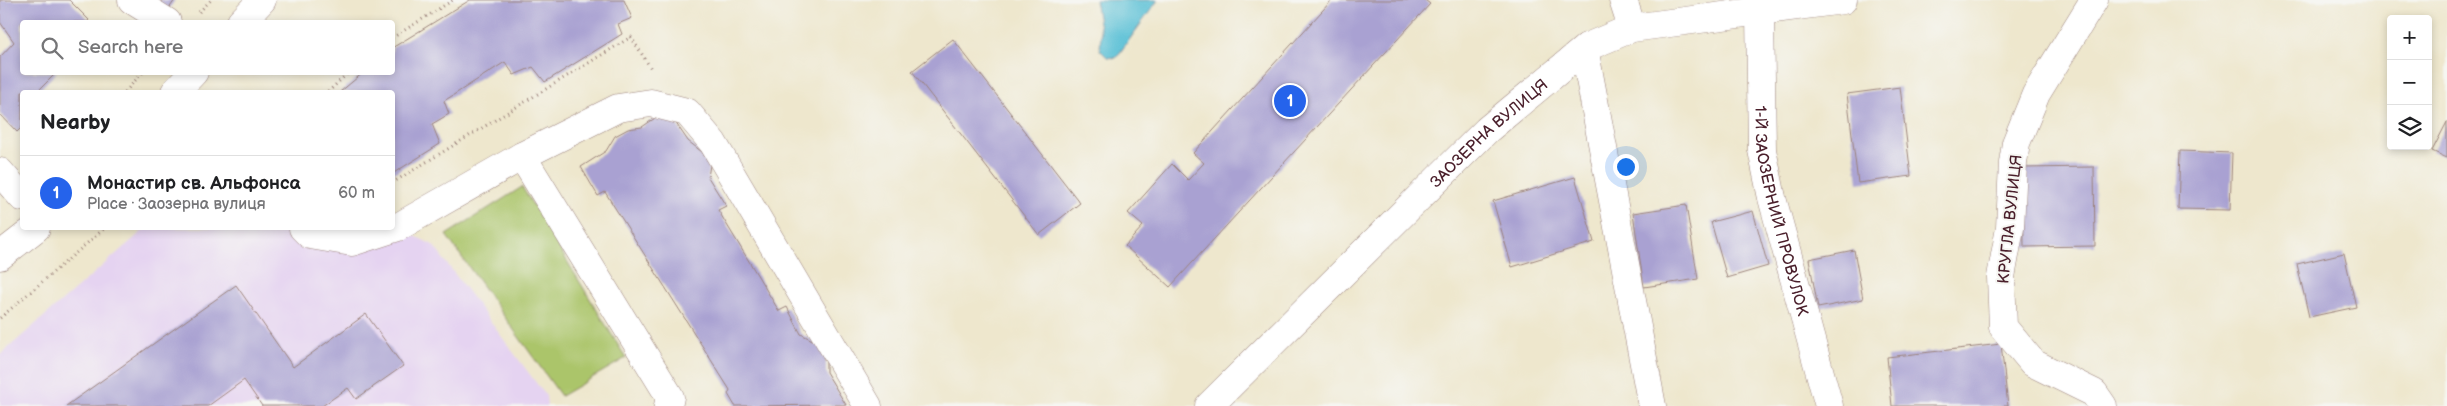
<!DOCTYPE html>
<meta charset="utf-8">
<style>
body{margin:0;font-family:"Balsamiq Sans",sans-serif;background:#f2f2f2;color:#202124}
.controls{position:absolute;right:15px;top:15px;display:grid;overflow:hidden;border-radius:5px;box-shadow:0 2px 8px #0003}
.controls button{width:45px;height:45px;display:grid;place-items:center;padding:0;border:0;border-bottom:1px solid #e0e0e0;background:#fff;color:#202124;font:25px sans-serif}
.you{position:absolute;left:1625px;top:166px;width:18px;height:18px;margin:-12px;border:4px solid #fff;border-radius:50%;background:#1a73e8;box-shadow:0 0 0 8px #1a73e833}
.badge{display:grid;place-items:center;width:32px;height:32px;border-radius:50%;background:#2563eb;color:#fff;font-size:16px;font-weight:700}
.pin{position:absolute;translate:-50% -50%;border:2px solid #fff;box-shadow:0 1px 5px #0006}
.list{margin:0;padding:0;list-style:none}
h2{display:flex;justify-content:space-between;align-items:center;height:65px;margin:0;padding:0 20px;font-size:21px}
h2 small{font-size:16px;font-weight:400;color:#757577}
.list li{display:grid;grid-template-columns:32px 1fr auto;gap:15px;align-items:center;box-sizing:border-box;height:75px;padding:0 20px;border-top:1px solid #e0e0e0}
.list b{display:block;font-size:19px;white-space:nowrap}
.list p{margin:0;font-size:16px;white-space:nowrap;color:#757577}
.list em{font-size:16px;font-style:normal;color:#757577}
.icon{flex:none;width:28px;height:28px;fill:none;stroke:currentColor;stroke-width:2;stroke-linecap:round;stroke-linejoin:round}
.map{position:relative;flex:none;width:2447px;height:406px;overflow:hidden}
.search{position:absolute;background:#fff;box-shadow:0 2px 8px #0003;left:20px;top:20px;width:375px;height:55px;display:flex;align-items:center;gap:12px;box-sizing:border-box;padding:0 18px;border-radius:5px;color:#757577;font-size:19px}
.panel{position:absolute;background:#fff;box-shadow:0 2px 8px #0003;left:20px;top:90px;width:375px;height:140px;border-radius:5px}
.map>svg:first-child{display:block}
</style>
<div class="map">
<svg width="2447" height="406" viewBox="0 0 2447 406">
<rect width="100%" height="100%" fill="#f6f6f2"/>
<filter id="ink" filterUnits="userSpaceOnUse"><feTurbulence type="fractalNoise" baseFrequency=".02" numOctaves="2"/><feDisplacementMap in="SourceGraphic" scale="10" xChannelSelector="R" yChannelSelector="G"/><feConvolveMatrix kernelMatrix="1 2 1 2 8 2 1 2 1" color-interpolation-filters="sRGB"/></filter>
<filter id="wash" filterUnits="userSpaceOnUse"><feTurbulence type="fractalNoise" baseFrequency=".0096" numOctaves="4" result="noise"/><feDisplacementMap in="SourceGraphic" scale="20" xChannelSelector="R" yChannelSelector="G"/><feGaussianBlur stdDeviation="1.12" result="paint"/><feColorMatrix in="noise" values="0 0 0 0 0 0 0 0 0 0 0 0 0 0 0 0 0 1.4 0 .05"/><feComposite in="paint" operator="in"/></filter>
<g filter="url(#wash)">
<rect width="100%" height="100%" fill="#eee7cd"/>
<!-- built -->
<path fill="#e5d3f1" d="M393,225L433,245L546,396L547,406H0V355L146,228H392Z"/>
<!-- green -->
<path fill="#abc56b" stroke="#7a724b" d="M522,187L626,358L561,396L446,235Z"/>
<!-- water -->
<path fill="#57bfd5" stroke="#506f80" d="M1095,0H1158L1116,58L1107,57L1100,50L1101,34Z"/>
<g id="blocks">
<!-- building -->
<path fill="#a9a1d2" d="M0,0H69L89,20L87,22H22V72H57L37,92H22V127L17,132L0,114V57L14,42L0,22Z
M154,0H175L168,10Z
M470,0H624L632,18L618,24L622,34L545,82L533,67L514,75L505,62L444,101L449,114L432,124L440,144L392,174V92H340L364,72H392V48Z
M1332,0H1425L1430,4L1170,287L1125,246L1143,226L1128,213L1172,164L1188,180L1204,163L1193,153Z
M953,39L1080,203L1039,235L912,71Z
M1900,87L1911,176L1858,183L1847,94Z
M667,110L688,141L702,152L710,165L708,177L726,206L718,210L779,311L787,307L801,334L818,343L826,355V372L846,405L735,406L728,394L730,390L605,192L598,196L581,167L606,151L615,136L628,129L642,127Z
M2447,122V158L2432,151Z
M2180,151L2232,153L2230,210L2178,209Z
M2094,167L2095,246L2024,247L2023,168Z
M1575,177L1594,242L1512,267L1493,201Z
M1686,205L1698,279L1644,287L1633,213Z
M1753,211L1768,266L1727,278L1711,222Z
M1854,250L1863,299L1818,308L1809,259Z
M2344,253L2356,307L2309,317L2297,264Z
M236,285L293,367L366,314L403,366L356,399L348,388L322,406H262L244,380L208,406H66Z
M2001,344L2008,406H1892L1887,357Z"/>
</g>
</g>
<g filter="url(#ink)">
<use href="#blocks" fill-opacity="0" stroke="#9c837c" stroke-width="1"/>
<g fill="none" stroke-linecap="round" stroke-linejoin="round">
<defs>
<g id="minor">
<path d="M132,0L167,22"/>
<path d="M1623,0L1632,28"/>
<path d="M2094,0L2036,94L2016,143L2013,163L2010,228L2001,277L2003,327L2033,363L2094,393L2103,406"/>
<path id="s1" d="M1760,12L1762,150L1772,198L1829,406"/>
<path d="M1587,47L1585,53L1652,406"/>
<path d="M522,156L670,397L668,406"/>
<path d="M0,172L22,197"/>
<path d="M303,228L310,235L352,242L398,227L522,156L618,108L651,103L687,112L713,143L868,406"/>
<path id="s2" d="M1209,406L1487,130L1587,47L1632,28L1843,0"/>
</g>
<path id="major" d="M241,22L262,0
M175,92L194,72
M0,256L36,228"/>
</defs>
<!-- minor casing -->
<use href="#minor" stroke="#9c837c" stroke-width="29"/>
<!-- major casing -->
<use href="#major" stroke="#9c837c" stroke-width="29"/>
<!-- path -->
<path stroke="#9c837c" stroke-width="3" stroke-dasharray="1 4" stroke-linecap="butt" d="M199,12L211,0
M392,38L453,0
M125,92L143,72
M328,92L349,72
M392,183L631,37L652,70
M0,318L105,228"/>
<!-- minor -->
<use href="#minor" stroke="#fff" stroke-width="28"/>
<!-- major -->
<use href="#major" stroke="#fff" stroke-width="28"/>
</g>
</g>
<g text-anchor="middle" stroke-width="4" stroke-linejoin="round" paint-order="stroke">
<!-- street labels -->
<g font-size="16" fill="#4a1f2b" stroke="#f6f6f2">
<text dy="6" stroke="none"><textPath href="#s2" startOffset="391">ЗАОЗЕРНА ВУЛИЦЯ</textPath></text>
<text dy="6" stroke="none"><textPath href="#s1" startOffset="201">1-Й ЗАОЗЕРНИЙ ПРОВУЛОК</textPath></text>
<text transform="translate(2009 219) rotate(-84)" y="6">КРУГЛА ВУЛИЦЯ</text>
</g>
</g>
</svg>
<div class="controls">
<button>+</button>
<button>−</button>
<button><svg class="icon" aria-label="layers" viewBox="0 0 24 24"><path d="M12 4l9 5-9 5-9-5zM3 14l9 5 9-5"/></svg></button>
</div>
<div class="you"></div>
<div class="pin badge" style="left:1290px;top:101px">1</div>
<div class="search"><svg class="icon" aria-label="search" viewBox="0 0 24 24"><circle cx="10" cy="10" r="6"/><path d="M15 15l6 6"/></svg>Search here</div>
<section class="panel">
<h2>Nearby<small></small></h2>
<ul class="list">
<li><span class="badge">1</span><div><b>Монастир св. Альфонса</b><p>Place · Заозерна вулиця</p></div><em>60 m</em></li>
</ul>
</section>
</div>
